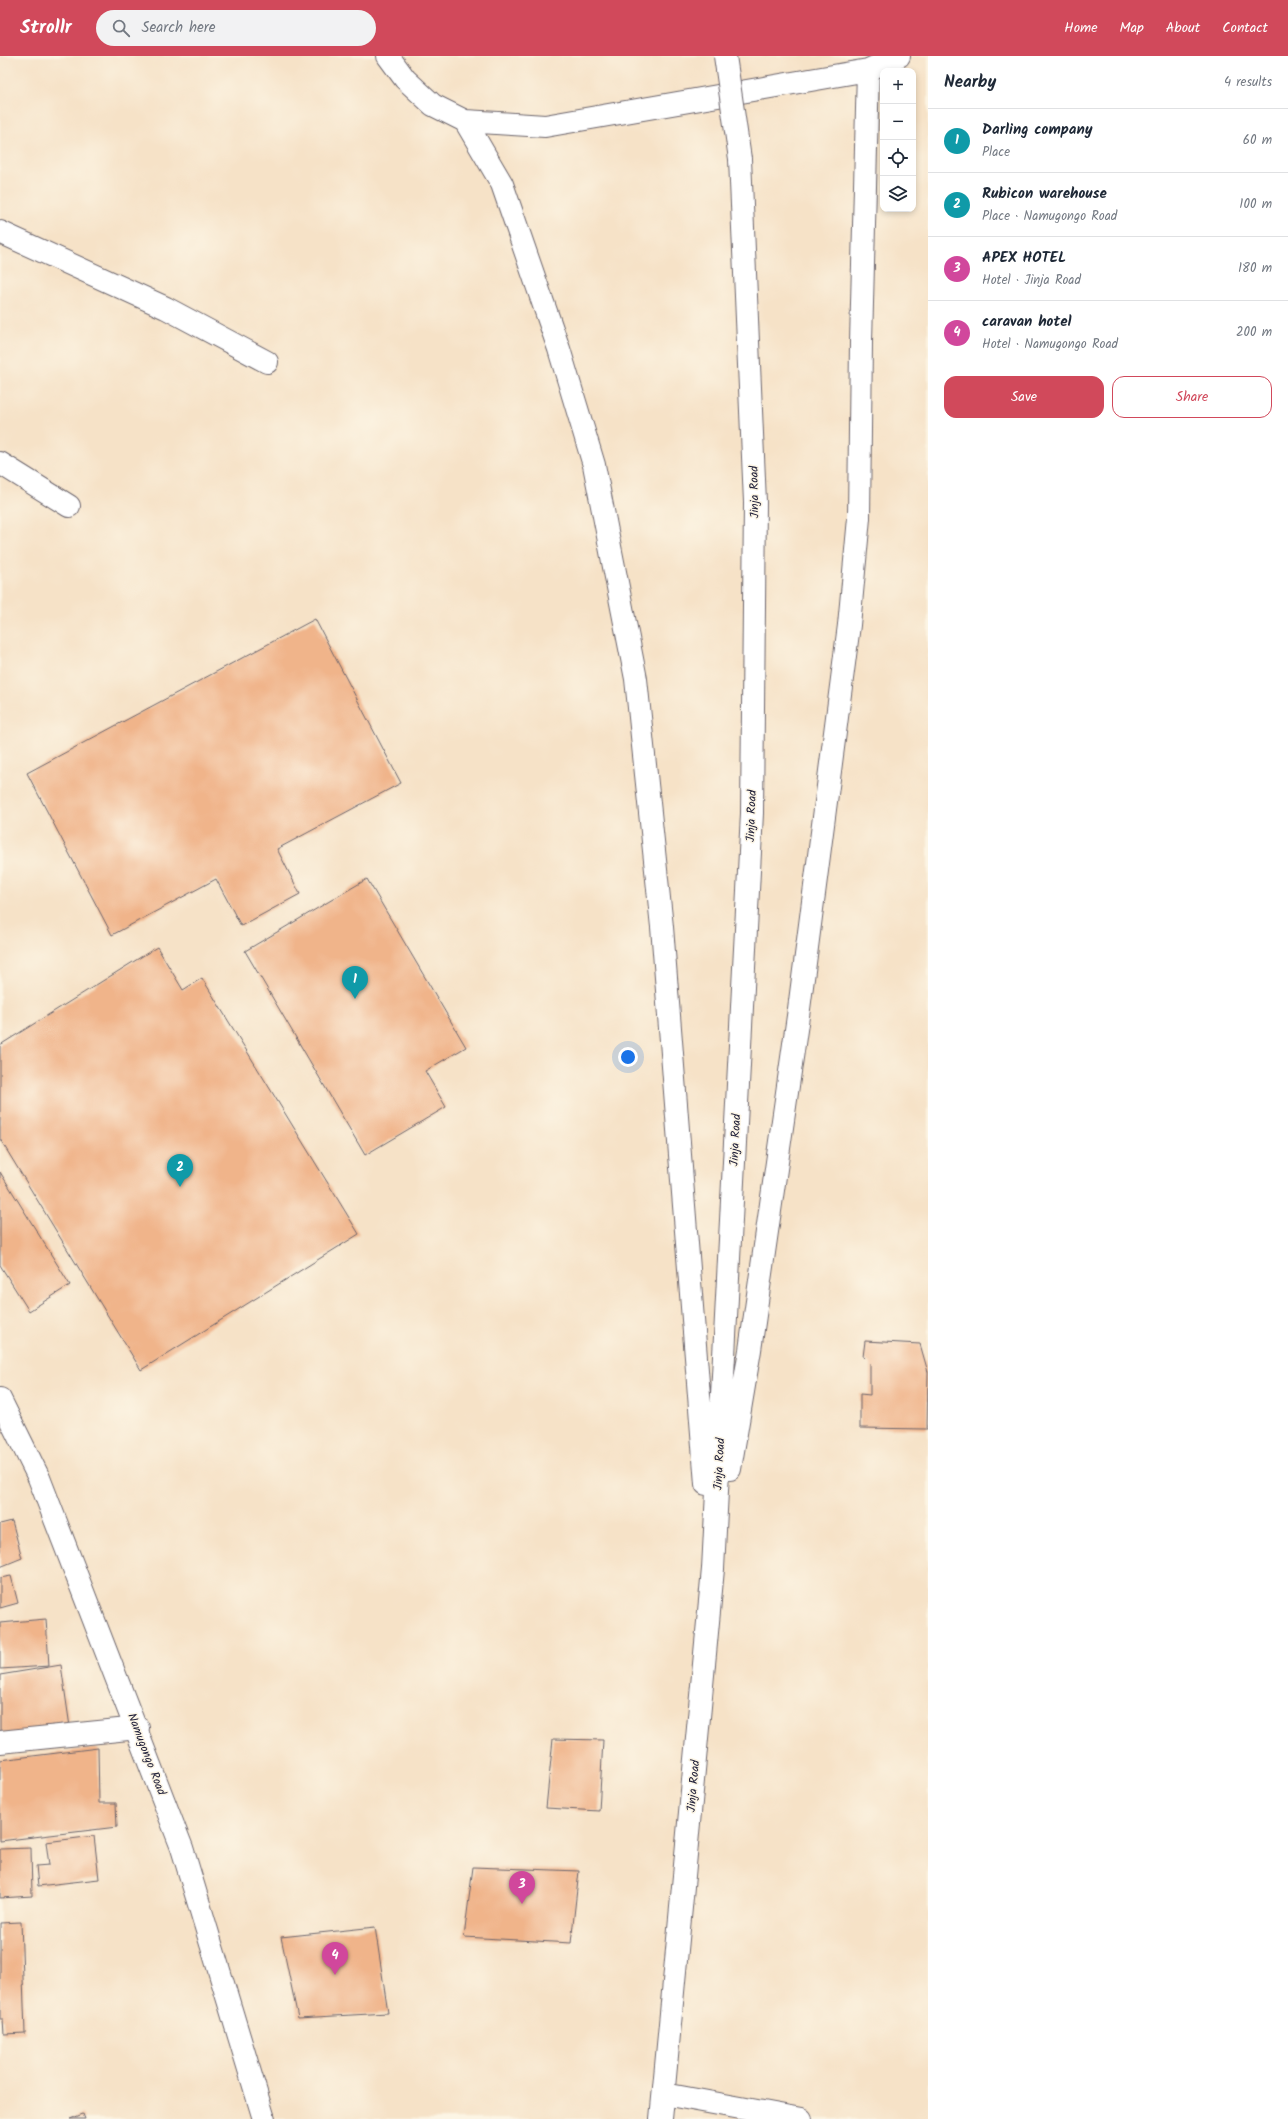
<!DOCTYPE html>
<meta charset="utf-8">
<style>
body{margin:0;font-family:Kalam,sans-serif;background:#f2f2f3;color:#1f2937}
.controls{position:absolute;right:12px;top:12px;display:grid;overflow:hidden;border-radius:8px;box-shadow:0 2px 6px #0003}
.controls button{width:36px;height:36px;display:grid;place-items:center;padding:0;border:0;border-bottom:1px solid #e0e1e3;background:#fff;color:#1f2937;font:20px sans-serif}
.you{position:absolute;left:628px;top:1001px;width:14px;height:14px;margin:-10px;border:3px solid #fff;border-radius:50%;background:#1a73e8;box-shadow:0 0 0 6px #1a73e833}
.badge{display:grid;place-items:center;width:26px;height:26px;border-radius:50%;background:#d1495b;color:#fff;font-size:13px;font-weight:700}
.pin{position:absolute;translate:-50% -33px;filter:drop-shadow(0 1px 2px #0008)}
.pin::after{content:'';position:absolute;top:21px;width:14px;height:12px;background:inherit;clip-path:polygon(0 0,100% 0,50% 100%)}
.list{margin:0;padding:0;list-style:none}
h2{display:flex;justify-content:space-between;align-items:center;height:52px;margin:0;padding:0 16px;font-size:17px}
h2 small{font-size:13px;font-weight:400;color:#747a83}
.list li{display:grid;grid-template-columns:26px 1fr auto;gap:12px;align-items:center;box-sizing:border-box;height:64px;padding:0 16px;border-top:1px solid #e0e1e3}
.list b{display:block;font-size:15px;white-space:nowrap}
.list p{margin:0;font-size:13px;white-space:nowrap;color:#747a83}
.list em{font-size:13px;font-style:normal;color:#747a83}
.actions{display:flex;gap:8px;padding:12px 16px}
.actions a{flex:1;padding:9px 0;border:1px solid #d1495b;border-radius:12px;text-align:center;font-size:14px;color:#d1495b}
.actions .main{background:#d1495b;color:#fff}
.icon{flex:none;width:22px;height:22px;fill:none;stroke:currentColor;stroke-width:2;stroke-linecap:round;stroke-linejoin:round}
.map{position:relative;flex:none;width:928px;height:2063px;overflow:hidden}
header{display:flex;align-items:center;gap:24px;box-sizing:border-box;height:56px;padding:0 20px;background:#d1495b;color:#fff}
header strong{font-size:19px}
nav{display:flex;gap:22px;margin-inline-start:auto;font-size:14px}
.search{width:280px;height:36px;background:#f2f2f3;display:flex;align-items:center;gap:10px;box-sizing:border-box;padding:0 14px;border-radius:22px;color:#747a83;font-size:15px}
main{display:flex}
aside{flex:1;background:#fff}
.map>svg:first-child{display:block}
</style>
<header>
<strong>Strollr</strong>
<div class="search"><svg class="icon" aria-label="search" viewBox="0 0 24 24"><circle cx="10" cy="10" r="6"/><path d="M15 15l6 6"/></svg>Search here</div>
<nav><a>Home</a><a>Map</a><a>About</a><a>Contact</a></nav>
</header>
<main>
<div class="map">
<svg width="928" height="2063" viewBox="0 0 928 2063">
<rect width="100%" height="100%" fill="#fcf5e5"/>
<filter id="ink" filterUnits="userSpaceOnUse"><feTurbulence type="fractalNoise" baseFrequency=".025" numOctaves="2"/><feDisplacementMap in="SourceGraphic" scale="8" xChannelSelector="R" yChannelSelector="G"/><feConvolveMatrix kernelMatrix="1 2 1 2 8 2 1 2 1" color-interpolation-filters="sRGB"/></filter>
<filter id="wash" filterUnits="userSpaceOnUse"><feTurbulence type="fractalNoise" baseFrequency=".012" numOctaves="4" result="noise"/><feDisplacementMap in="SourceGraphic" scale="16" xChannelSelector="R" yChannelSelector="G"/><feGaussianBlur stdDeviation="0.9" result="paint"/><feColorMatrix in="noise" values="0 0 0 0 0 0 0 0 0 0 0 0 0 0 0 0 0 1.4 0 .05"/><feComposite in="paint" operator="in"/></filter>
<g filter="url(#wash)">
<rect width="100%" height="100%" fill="#f6e2c7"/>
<g id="blocks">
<!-- building -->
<path fill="#f0b48a" d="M315,563L401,727L277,793L300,838L241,870L216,823L112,879L27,717Z
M367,823L466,991L425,1015L446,1051L365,1099L245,895Z
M157,891L183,934L202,922L359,1178L141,1314L0,1083V989Z
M0,1116L70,1229L29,1255L0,1209Z
M865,1285L920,1288L928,1316L927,1373L860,1372V1338L870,1339V1308L863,1301Z
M12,1465L22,1502L0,1511V1468Z
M11,1520L18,1547L0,1552V1522Z
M46,1563L49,1610L0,1613V1567Z
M61,1609L70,1671L0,1682V1619Z
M553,1683L603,1684L599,1755L546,1752Z
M98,1692L99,1747H116L117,1771L0,1785V1704Z
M94,1780L99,1823L38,1830L36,1810L49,1809L46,1786Z
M31,1792L32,1840L0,1842V1793Z
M473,1811L579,1815L571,1887L464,1881Z
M21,1866L25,1977L4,1978L3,1963H0V1867Z
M375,1871L388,1957L298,1962L281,1881Z
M83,2058L85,2063H70Z"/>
</g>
</g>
<g filter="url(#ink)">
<use href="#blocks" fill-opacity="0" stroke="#6c656c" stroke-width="1"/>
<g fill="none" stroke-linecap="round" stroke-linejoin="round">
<defs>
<path id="street" d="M0,176L166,252L267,306
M0,407L69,450
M0,1686L138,1672"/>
<path id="secondary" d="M0,1343L39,1422L182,1792L264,2063
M664,2038L801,2063"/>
<path id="highway" d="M388,0L405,23L433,49L465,65L545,70L868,14L899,0
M465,65L502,128L559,293L594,409L636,623L662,871L706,1428
M730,1413L750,1294L799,953L849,569L859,462L861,286L868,14
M661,2063L713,1513L752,757L755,446L740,103"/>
</defs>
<!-- street casing -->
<use href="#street" stroke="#6c656c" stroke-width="24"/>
<!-- secondary casing -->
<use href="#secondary" stroke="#6c656c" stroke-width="24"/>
<!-- highway casing -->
<use href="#highway" stroke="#6c656c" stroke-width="24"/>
<!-- street -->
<use href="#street" stroke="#fff" stroke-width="22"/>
<!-- secondary -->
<use href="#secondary" stroke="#fff" stroke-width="22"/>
<!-- highway -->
<use href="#highway" stroke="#fff" stroke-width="22"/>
<defs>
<path id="highway-bridge" d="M725,0L740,103"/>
</defs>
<!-- highway-bridge casing -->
<use href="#highway-bridge" stroke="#6c656c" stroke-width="24" stroke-linecap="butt"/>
<!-- highway-bridge -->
<use href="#highway-bridge" stroke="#fff" stroke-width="22"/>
</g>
</g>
<g text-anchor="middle" stroke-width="3" stroke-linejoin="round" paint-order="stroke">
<!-- street labels -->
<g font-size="12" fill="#22223b" stroke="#fcf5e5">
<text transform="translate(754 436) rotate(-91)" y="4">Jinja Road</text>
<text transform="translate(751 760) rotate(-88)" y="4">Jinja Road</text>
<text transform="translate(735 1084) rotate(-87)" y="4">Jinja Road</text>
<text transform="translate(719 1408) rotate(-87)" y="4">Jinja Road</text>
<text transform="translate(147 1698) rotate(69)" y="4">Namugongo Road</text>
<text transform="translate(693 1730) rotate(-85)" y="4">Jinja Road</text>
</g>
</g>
</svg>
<div class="controls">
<button>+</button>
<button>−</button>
<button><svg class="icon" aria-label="locate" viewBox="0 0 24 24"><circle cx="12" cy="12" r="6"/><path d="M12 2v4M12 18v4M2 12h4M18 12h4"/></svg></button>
<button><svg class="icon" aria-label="layers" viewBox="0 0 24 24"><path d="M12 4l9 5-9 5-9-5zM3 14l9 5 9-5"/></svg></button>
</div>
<div class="you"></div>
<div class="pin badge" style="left:355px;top:943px;background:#0f9aa8">1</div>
<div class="pin badge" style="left:180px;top:1131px;background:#0f9aa8">2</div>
<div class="pin badge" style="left:522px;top:1848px;background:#d1479c">3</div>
<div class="pin badge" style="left:335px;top:1919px;background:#d1479c">4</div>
</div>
<aside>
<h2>Nearby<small>4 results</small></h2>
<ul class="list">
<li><span class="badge" style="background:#0f9aa8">1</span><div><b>Darling company</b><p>Place</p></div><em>60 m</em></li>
<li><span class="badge" style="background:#0f9aa8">2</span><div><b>Rubicon warehouse</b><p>Place · Namugongo Road</p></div><em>100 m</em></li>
<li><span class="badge" style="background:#d1479c">3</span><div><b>APEX HOTEL</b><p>Hotel · Jinja Road</p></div><em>180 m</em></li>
<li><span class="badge" style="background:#d1479c">4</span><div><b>caravan hotel</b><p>Hotel · Namugongo Road</p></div><em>200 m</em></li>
</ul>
<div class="actions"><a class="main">Save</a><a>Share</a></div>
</aside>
</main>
